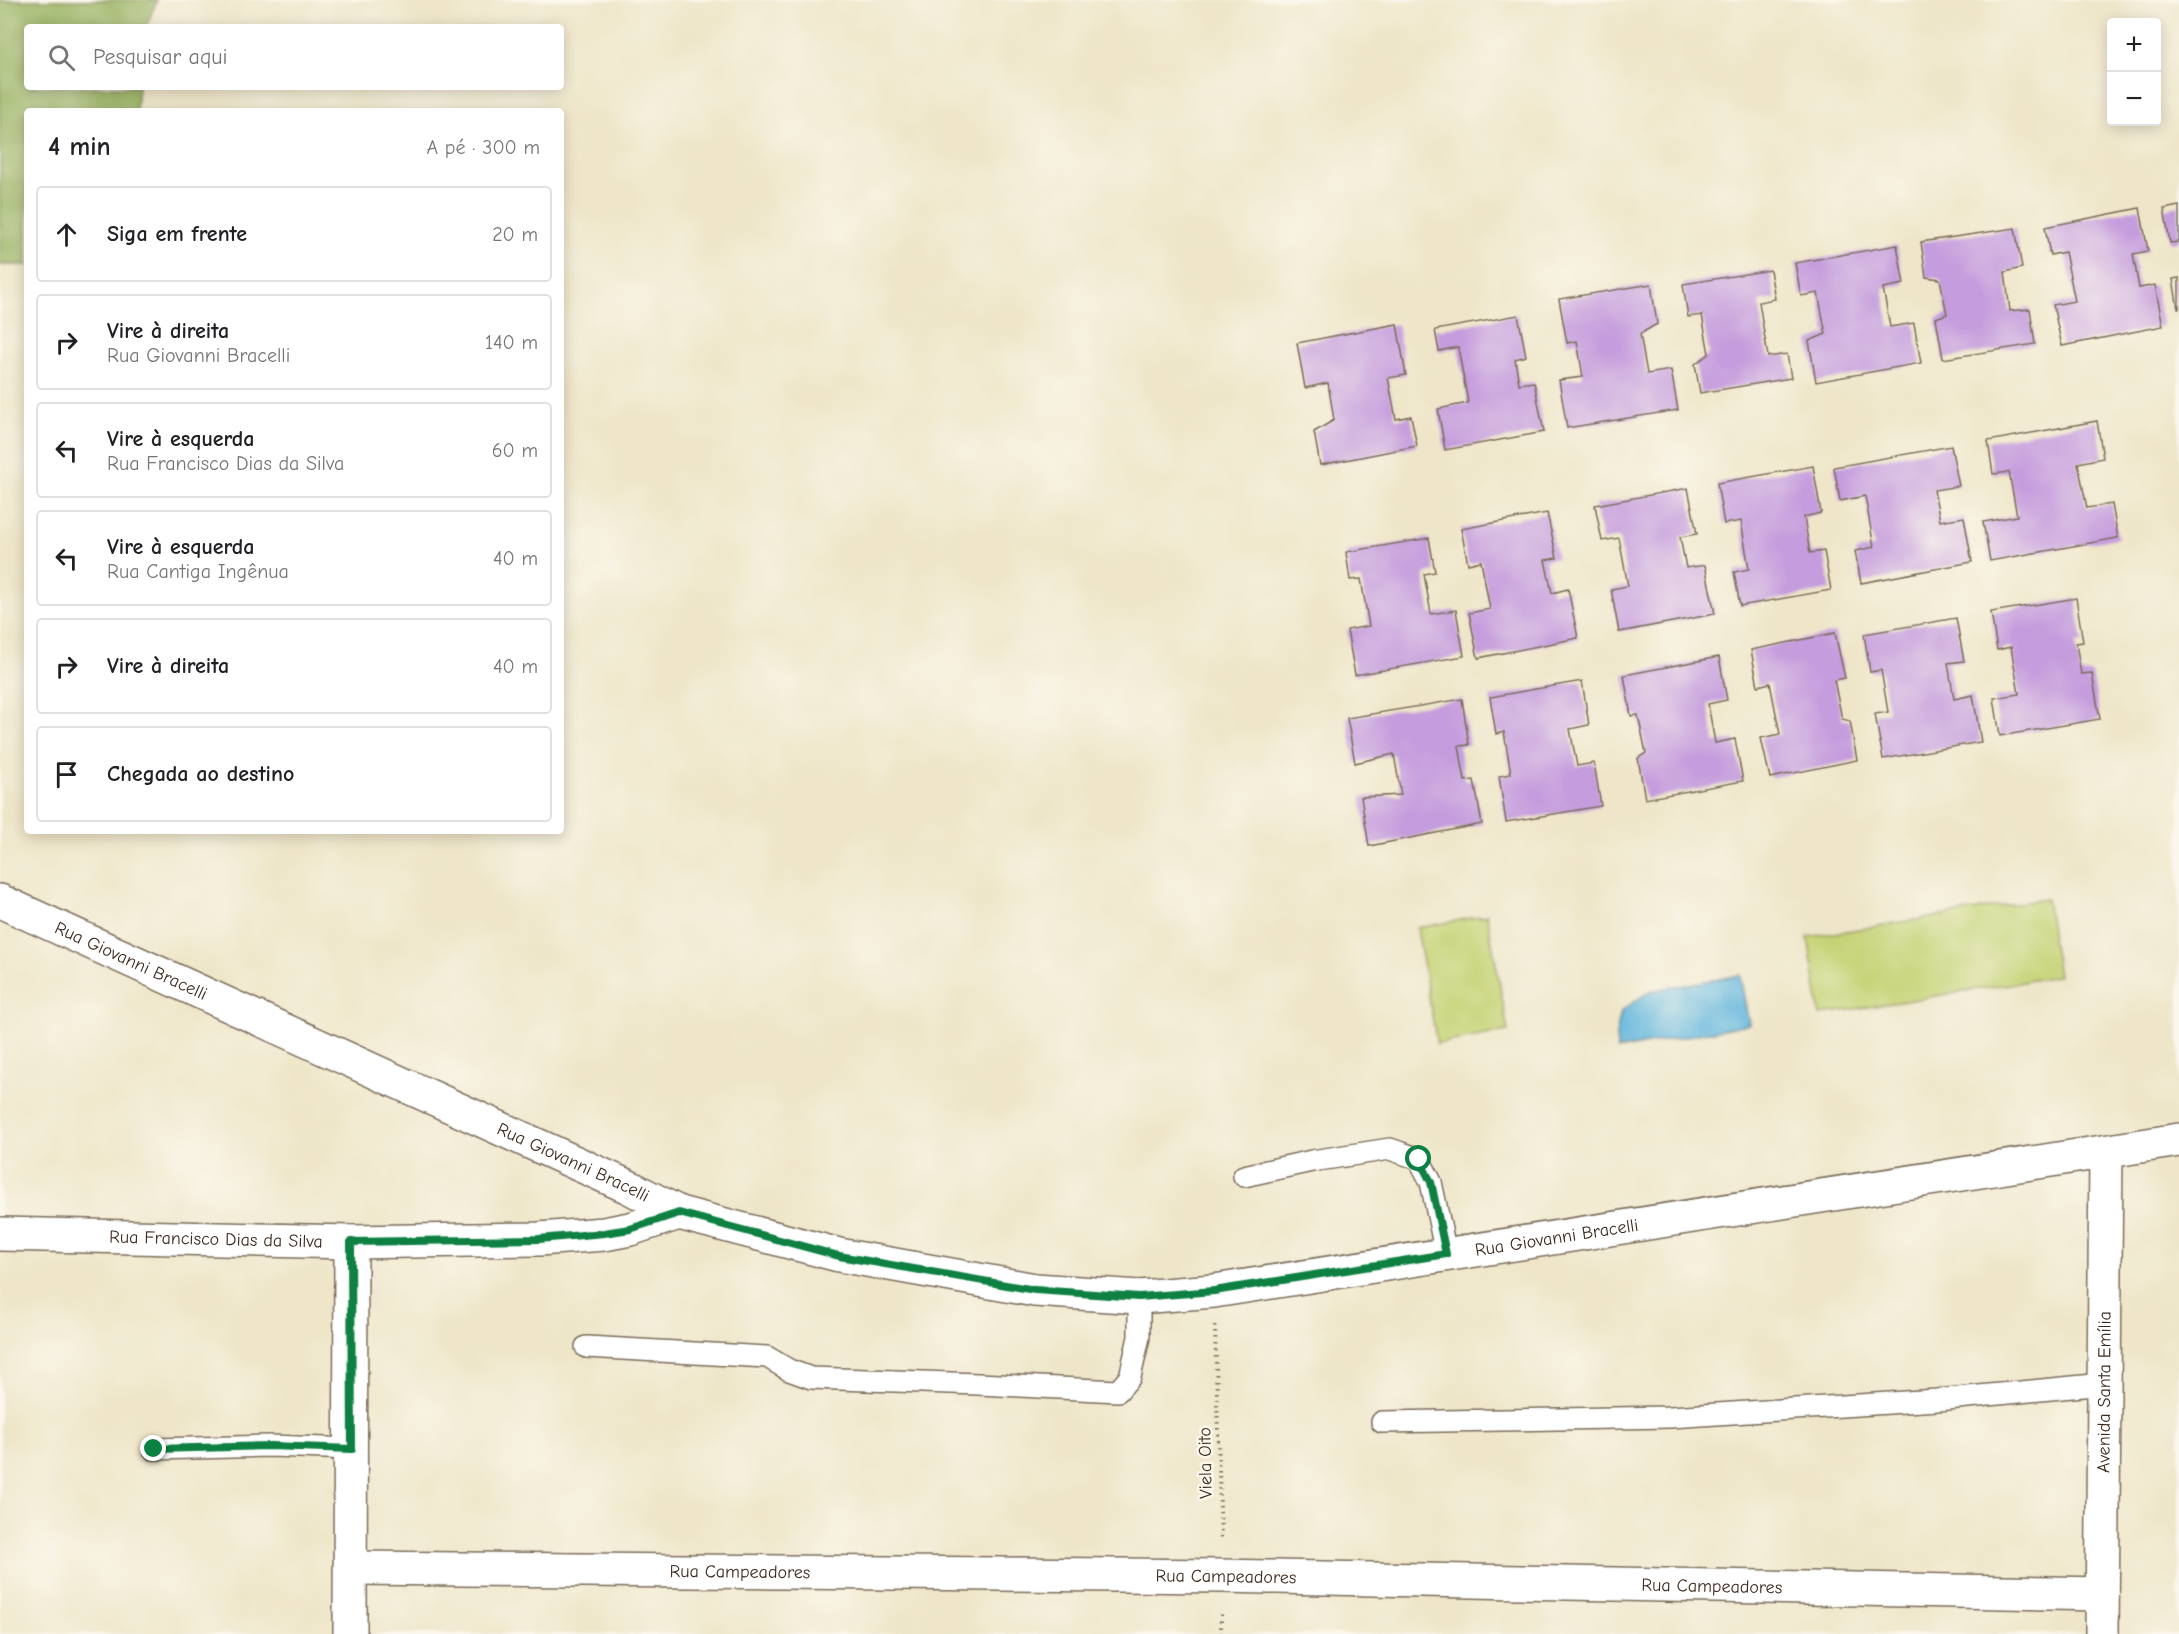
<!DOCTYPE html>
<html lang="pt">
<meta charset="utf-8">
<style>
body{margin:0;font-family:"Comic Neue",sans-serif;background:#f2f2f2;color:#202124}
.controls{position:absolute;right:18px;top:18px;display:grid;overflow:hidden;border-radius:6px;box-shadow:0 3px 15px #0003}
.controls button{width:54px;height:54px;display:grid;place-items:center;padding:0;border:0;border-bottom:2px solid #e0e0e0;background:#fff;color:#202124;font:30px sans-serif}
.stop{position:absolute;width:18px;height:18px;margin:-14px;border:4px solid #0b8043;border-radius:50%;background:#fff}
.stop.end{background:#0b8043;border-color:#fff;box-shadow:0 2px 6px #0008}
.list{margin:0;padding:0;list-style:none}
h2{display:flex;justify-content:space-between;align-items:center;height:78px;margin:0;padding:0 24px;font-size:26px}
h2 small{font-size:20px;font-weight:400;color:#757577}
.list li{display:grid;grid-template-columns:39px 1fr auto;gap:18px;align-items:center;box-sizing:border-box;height:96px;margin:0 12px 12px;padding:0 12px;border:2px solid #e0e0e0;border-radius:6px}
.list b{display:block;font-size:22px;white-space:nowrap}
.list p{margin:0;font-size:20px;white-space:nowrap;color:#757577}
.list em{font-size:20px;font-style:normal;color:#757577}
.icon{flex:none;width:33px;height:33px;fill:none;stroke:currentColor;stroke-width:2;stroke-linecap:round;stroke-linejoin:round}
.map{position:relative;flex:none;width:2179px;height:1634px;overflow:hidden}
.search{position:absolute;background:#fff;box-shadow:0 3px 15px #0003;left:24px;top:24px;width:540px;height:66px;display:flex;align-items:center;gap:15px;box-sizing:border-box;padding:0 21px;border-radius:6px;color:#757577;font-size:22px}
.panel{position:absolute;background:#fff;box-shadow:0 3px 15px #0003;left:24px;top:108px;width:540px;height:726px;border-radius:6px}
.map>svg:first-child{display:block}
</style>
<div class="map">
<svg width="2179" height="1634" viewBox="0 0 2179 1634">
<rect width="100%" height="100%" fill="#fbf7ec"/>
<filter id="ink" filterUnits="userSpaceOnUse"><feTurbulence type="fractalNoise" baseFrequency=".0167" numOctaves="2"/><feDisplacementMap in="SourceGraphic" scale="12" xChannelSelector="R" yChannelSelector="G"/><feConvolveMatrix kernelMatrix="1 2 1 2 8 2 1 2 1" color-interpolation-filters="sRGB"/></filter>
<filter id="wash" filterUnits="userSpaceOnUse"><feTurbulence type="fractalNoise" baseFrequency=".008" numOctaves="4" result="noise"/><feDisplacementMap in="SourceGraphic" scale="24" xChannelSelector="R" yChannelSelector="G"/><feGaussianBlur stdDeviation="1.35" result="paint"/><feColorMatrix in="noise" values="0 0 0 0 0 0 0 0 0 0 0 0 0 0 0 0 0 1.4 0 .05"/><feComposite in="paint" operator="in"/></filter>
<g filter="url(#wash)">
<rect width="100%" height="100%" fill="#efe6c9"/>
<!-- green -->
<path fill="#c5d375" stroke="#807e4a" stroke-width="1.5" d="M2046,899L2058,976L1820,1015L1808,937Z
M1487,915L1508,1031L1437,1044L1417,928Z"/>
<!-- forest -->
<path fill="#9cb566" stroke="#6c7042" stroke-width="1.5" d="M0,0H157L146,27H27V87H138L136,111H27V265H0Z"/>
<!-- water -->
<path fill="#61b6dd" stroke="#4e707e" stroke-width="1.5" d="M1740,975L1749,1024L1617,1050L1616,1035L1621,1011L1650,991Z"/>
<g id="blocks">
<!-- building -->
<path fill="#c59cdd" d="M2179,206V242L2170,243L2164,209Z
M2140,208L2148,251L2133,254L2139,288L2155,285L2163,326L2062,346L2053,305L2075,301L2065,252L2050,255L2045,227Z
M2015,228L2022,268L2005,272L2010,311L2030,309L2035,344L1943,359L1936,318L1947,314L1940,279L1926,277L1921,242Z
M1897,245L1904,284L1883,288L1890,327L1914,323L1921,363L1816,382L1809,341L1826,334L1818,293L1801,296L1795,263Z
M1770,270L1775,299L1759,302L1768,357L1787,354L1791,378L1700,393L1695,364L1709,354L1702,315L1688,317L1683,284Z
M2179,278V309H2178L2173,279Z
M1651,284L1657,324L1640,334L1647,374L1671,370L1678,410L1567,428L1559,380L1583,377L1577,341L1567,343L1559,299Z
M1518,315L1526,356L1515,359L1519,384L1534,382L1544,432L1445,450L1438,409L1468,403L1458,347L1439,351L1435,330Z
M1397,324L1406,375L1388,378L1396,419L1411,416L1417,446L1320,465L1314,432L1334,420L1328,383L1305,388L1297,343Z
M2097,421L2103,458L2078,463L2087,508L2112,504L2118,538L1990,561L1983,522L2017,516L2009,472L1993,474L1988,441Z
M1951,446L1959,486L1934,490L1940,521L1964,517L1972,562L1861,583L1855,551L1874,547L1865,496L1840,501L1834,467Z
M1813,466L1821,513L1804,517L1810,553L1824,551L1831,590L1740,606L1734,572L1749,569L1741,521L1724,524L1717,483Z
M1688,488L1697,534L1680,537L1686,568L1705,565L1715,614L1619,632L1611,589L1628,586L1619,538L1602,541L1595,505Z
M1547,513L1557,558L1545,560L1552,593L1568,589L1578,638L1478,658L1469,613L1490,609L1481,561L1468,564L1461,529Z
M1429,538L1435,572L1424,574L1431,614L1456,610L1464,656L1355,675L1347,630L1369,626L1361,579L1350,580L1346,552Z
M2076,598L2083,642L2076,643L2081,674L2092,673L2100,719L2000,736L1994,698L2019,694L2011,647L1997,650L1991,612Z
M1956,618L1964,661L1948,663L1954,699L1973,695L1981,742L1883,759L1875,714L1888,712L1881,670L1870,672L1864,634Z
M1835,633L1845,678L1834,680L1842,719L1850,721L1857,760L1770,778L1761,738L1780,734L1770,683L1758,686L1751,650Z
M1719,657L1727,700L1708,704L1715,743L1735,739L1743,781L1645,799L1638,758L1646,753L1638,715L1631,716L1624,675Z
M1582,681L1589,725L1570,729L1577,766L1594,763L1601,806L1506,822L1499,776L1511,774L1504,732L1496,734L1490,697Z
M1462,699L1469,745L1459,746L1465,781L1474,780L1482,824L1369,846L1361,797L1401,795L1394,754L1355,763L1347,718Z"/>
</g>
</g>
<g filter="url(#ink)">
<use href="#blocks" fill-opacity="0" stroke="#7a6c5a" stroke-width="1.5"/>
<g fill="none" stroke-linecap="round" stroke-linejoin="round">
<defs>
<path id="service" d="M1244,1176L1312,1161L1390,1149L1419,1159L1431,1182L1446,1254
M586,1347L767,1357L789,1370L811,1378L978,1384L1118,1391L1130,1377L1139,1337V1297
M1382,1422L1670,1417L1937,1400L2104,1384
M154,1449L271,1446L352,1449"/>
<g id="minor">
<path id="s1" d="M0,901L631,1188L679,1213L839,1255L1035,1290L1139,1297L1214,1291L2179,1140"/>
<path id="s2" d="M0,1234L351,1242L539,1239L604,1234L630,1229L679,1213"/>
<path id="s3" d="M352,1568L1222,1576L2102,1594"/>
<path d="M350,1634L351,1242"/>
<path id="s4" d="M2102,1634L2106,1152"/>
</g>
</defs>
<!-- service casing -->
<use href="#service" stroke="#7a6c5a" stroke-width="24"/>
<!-- minor casing -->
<use href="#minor" stroke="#7a6c5a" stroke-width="36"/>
<!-- path -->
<path stroke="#7a6c5a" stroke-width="4" stroke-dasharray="1.5 4.5" stroke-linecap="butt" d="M1215,1326L1221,1540
M1221,1634V1611"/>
<!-- service -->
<use href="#service" stroke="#fff" stroke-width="21"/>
<!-- minor -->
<use href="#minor" stroke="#fff" stroke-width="33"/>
</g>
</g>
<g fill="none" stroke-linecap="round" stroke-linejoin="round" filter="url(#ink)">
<!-- route -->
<path stroke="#0b8043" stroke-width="8" d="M154,1449L271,1446L352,1449L351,1242L539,1239L604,1233L630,1229L679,1213L839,1256L1035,1290L1139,1297L1214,1291L1446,1254L1431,1182L1419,1159"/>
</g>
<g text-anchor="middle" stroke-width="5" stroke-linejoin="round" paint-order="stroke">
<!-- street labels -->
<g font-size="18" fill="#3b2a1e" stroke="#fbf7ec">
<text dy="6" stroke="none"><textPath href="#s1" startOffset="144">Rua Giovanni Bracelli</textPath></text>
<text dy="6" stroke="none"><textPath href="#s1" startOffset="630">Rua Giovanni Bracelli</textPath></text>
<text dy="6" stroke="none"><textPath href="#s1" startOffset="1638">Rua Giovanni Bracelli</textPath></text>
<text dy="6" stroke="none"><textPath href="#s2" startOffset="216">Rua Francisco Dias da Silva</textPath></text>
<text dy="6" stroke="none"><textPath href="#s4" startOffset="242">Avenida Santa Emília</textPath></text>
<text transform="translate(1205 1463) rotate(-91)" y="6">Viela Oito</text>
<text dy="6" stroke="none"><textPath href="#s3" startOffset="388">Rua Campeadores</textPath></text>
<text dy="6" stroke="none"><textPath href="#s3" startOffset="874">Rua Campeadores</textPath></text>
<text dy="6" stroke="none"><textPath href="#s3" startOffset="1360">Rua Campeadores</textPath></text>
</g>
</g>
</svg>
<div class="controls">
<button>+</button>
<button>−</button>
</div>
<div class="stop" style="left:1419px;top:1159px"></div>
<div class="stop end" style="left:154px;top:1449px"></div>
<div class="search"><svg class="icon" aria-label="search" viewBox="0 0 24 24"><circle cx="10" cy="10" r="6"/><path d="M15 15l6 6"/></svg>Pesquisar aqui</div>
<section class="panel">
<h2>4 min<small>A pé · 300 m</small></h2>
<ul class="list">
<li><svg class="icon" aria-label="ahead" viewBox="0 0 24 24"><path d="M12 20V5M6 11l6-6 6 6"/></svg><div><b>Siga em frente</b></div><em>20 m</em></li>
<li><svg class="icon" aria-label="right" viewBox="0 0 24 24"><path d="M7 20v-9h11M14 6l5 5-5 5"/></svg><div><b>Vire à direita</b><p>Rua Giovanni Bracelli</p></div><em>140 m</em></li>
<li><svg class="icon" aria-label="left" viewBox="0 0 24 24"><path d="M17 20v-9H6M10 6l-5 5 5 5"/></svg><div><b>Vire à esquerda</b><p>Rua Francisco Dias da Silva</p></div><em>60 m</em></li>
<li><svg class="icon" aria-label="left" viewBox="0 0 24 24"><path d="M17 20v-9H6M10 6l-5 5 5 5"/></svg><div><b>Vire à esquerda</b><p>Rua Cantiga Ingênua</p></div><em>40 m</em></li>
<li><svg class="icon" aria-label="right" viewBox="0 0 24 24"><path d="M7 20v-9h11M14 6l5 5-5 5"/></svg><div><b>Vire à direita</b></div><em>40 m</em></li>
<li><svg class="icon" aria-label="arrive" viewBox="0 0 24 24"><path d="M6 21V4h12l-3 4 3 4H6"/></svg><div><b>Chegada ao destino</b></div></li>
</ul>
</section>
</div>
